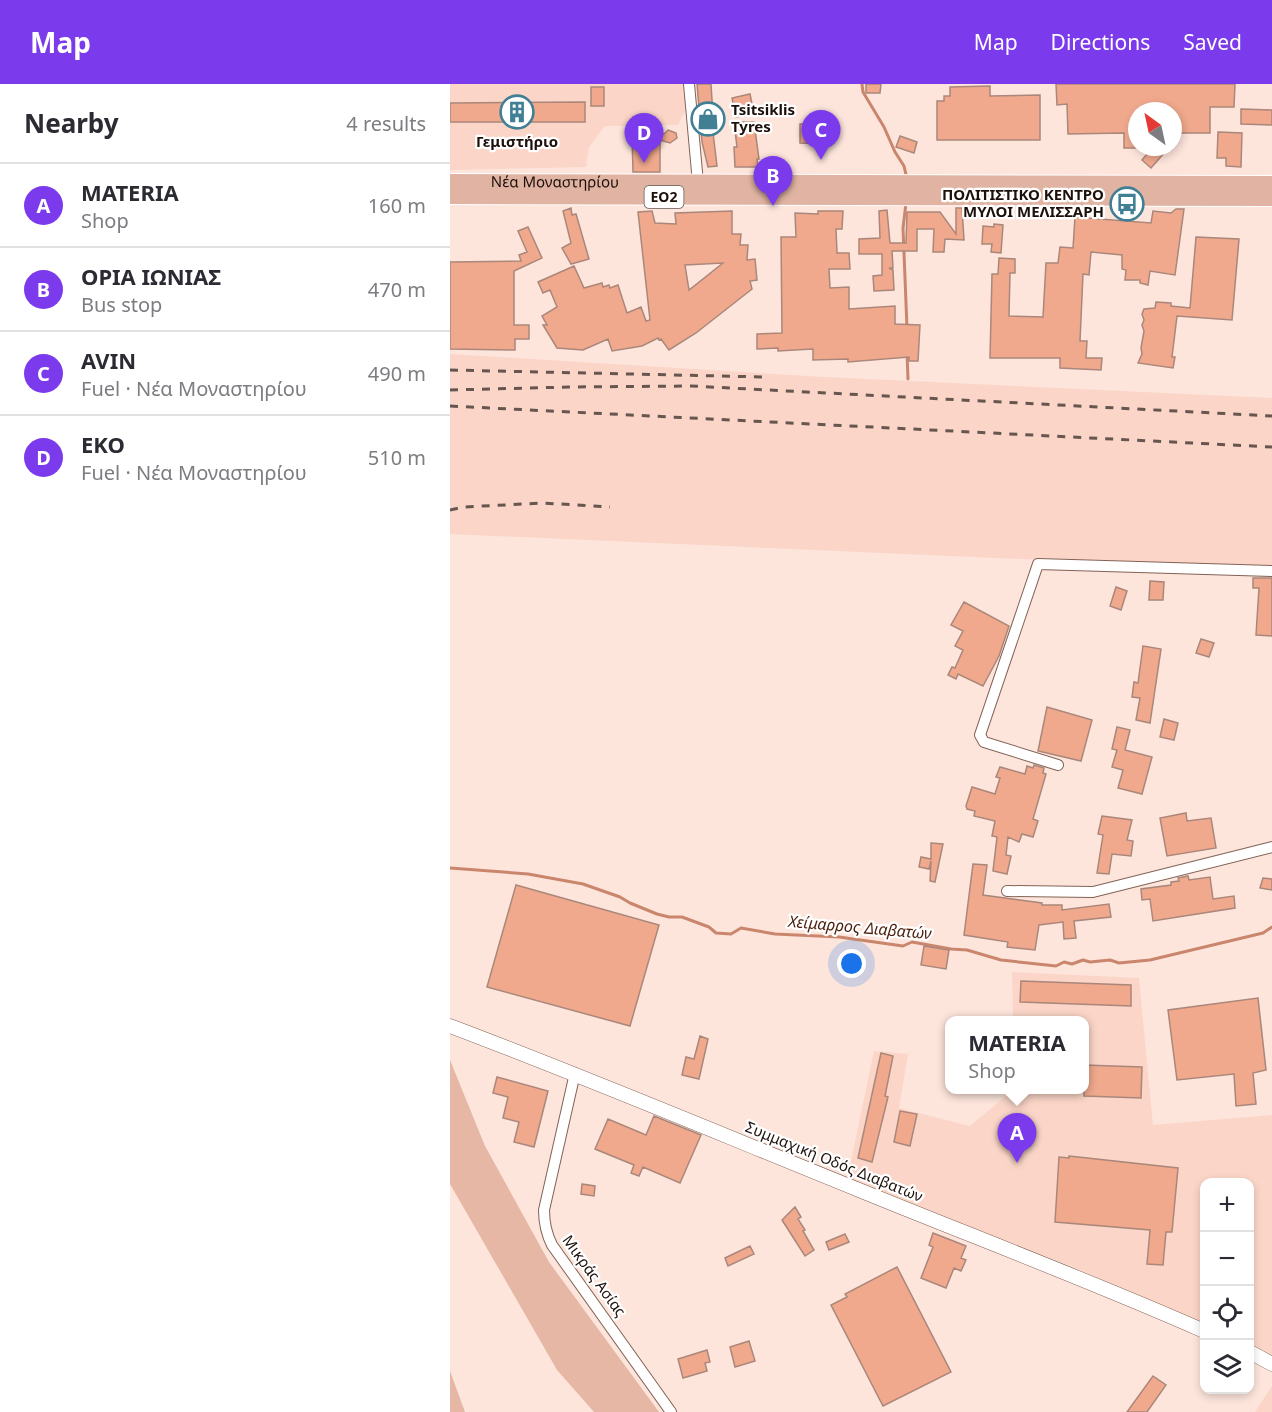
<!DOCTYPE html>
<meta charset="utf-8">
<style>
body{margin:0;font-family:"Noto Sans",sans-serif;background:#f7f7f7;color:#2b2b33}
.controls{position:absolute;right:18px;bottom:18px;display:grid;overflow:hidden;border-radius:12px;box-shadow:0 3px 9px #0003}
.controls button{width:54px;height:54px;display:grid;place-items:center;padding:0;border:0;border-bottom:2px solid #e1e1e2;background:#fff;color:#2b2b33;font:30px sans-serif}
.compass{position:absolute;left:678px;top:18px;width:54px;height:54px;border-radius:50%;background:#fff;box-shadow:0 3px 9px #0003;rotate:327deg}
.you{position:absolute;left:402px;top:880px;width:21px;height:21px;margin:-15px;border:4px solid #fff;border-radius:50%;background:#1a73e8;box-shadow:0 0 0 9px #1a73e833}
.badge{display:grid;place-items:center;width:39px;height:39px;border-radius:50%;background:#7c3aed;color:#fff;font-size:20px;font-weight:700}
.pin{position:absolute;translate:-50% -50px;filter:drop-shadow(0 2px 3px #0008)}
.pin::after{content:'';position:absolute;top:32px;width:21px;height:18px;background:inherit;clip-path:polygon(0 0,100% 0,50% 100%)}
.popup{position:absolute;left:495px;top:932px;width:144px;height:78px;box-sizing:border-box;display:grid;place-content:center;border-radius:12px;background:#fff;filter:drop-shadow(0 2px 4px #0005);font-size:20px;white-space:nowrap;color:#7c7c81}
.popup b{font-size:22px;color:#2b2b33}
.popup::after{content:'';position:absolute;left:50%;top:100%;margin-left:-12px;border:12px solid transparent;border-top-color:#fff}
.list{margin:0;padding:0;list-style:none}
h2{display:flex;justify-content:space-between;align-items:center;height:78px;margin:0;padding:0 24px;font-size:26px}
h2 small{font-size:20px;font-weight:400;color:#7c7c81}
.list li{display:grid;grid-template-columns:39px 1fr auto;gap:18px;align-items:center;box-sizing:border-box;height:84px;padding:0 24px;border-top:2px solid #e1e1e2}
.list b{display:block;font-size:22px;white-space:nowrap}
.list p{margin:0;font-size:20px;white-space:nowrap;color:#7c7c81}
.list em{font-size:20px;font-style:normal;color:#7c7c81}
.icon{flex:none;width:33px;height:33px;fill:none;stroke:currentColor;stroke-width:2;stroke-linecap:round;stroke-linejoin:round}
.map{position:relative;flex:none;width:822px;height:1328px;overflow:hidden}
header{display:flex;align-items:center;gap:36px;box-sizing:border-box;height:84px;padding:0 30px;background:#7c3aed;color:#fff}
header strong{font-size:28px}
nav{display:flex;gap:33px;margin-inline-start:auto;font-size:21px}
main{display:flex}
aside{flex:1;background:#fff}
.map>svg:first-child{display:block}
</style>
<header>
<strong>Map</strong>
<nav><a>Map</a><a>Directions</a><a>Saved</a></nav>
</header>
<main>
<aside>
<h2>Nearby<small>4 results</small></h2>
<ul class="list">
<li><span class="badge">A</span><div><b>MATERIA</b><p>Shop</p></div><em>160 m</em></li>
<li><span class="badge">B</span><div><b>ΟΡΙΑ ΙΩΝΙΑΣ</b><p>Bus stop</p></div><em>470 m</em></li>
<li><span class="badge">C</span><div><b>AVIN</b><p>Fuel · Νέα Μοναστηρίου</p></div><em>490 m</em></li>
<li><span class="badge">D</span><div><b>EKO</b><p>Fuel · Νέα Μοναστηρίου</p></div><em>510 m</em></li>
</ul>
</aside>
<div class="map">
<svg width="822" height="1328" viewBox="0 0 822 1328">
<rect width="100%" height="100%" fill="#fde5dc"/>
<!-- built -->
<path fill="#fbd6c8" d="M0,0H234L237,27H235L228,41L155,42L139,63L136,83L0,86Z
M0,270L375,293L822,314V486L0,450Z
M562,888L689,894L703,1041L822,1031V1273L800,1262V1098H754V1240L616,1180L397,1096L424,967L458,970L449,1024L520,1042L563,1006H634V936H563Z
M822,1302V1328H805Z"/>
<!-- green -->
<path fill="#e6b7a5" d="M0,976L35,1062L99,1178L209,1328H144L107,1286L0,1100Z
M0,1287L15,1328H0Z"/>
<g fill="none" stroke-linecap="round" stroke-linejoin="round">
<!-- stream -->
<path stroke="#ca866c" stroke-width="3" d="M412,0L413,8L434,43L445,68L454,82L457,95
M456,119L453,144L457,244
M457,269L458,295
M0,784L78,790L133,800L170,813L180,819L207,830L219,833H232L259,843L266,849L281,850L291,844L325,850L389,853L453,862L462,858L501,865L517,866L551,876L606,882L614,878L622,880L633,876L640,878L660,876L669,879L700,876L813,849L822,843"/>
</g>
<!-- building -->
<path fill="#f0a98d" stroke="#aa877a" stroke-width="1.5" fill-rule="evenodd" d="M247,0H261L263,32H261L267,82L258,83L252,58Z
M416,0H431L430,9H416Z
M606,0H785L784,23H760V49H723V26L687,27V64H674V49L618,50L617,20L607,21Z
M540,2V12L590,11V56H487V17H494V12H500V3Z
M141,3H154V22H141Z
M300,10L304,30L286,33L282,14Z
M135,18V38H0V19Z
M791,25L822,26V41L791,40Z
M292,38H304L309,75H307L308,83H285L284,63H287L284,39Z
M350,40L382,41L381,60L350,59Z
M218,46L226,49L227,54L220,59L210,56V88H183L182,50H214Z
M768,48L792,49L791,83L776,82V74H767Z
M450,52L467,58L464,69L446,63Z
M703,63H709L715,68L701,84L692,76Z
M121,124L122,131L126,130L139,175L121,180L112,164L121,159L113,127Z
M506,124H512L514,156L495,155L494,168H483L484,145H467V167H442L443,184H439L443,186L444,206L424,207L423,192L432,191V170H409V155L430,154L429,127L437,126L440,159H456L457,128H490L506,150Z
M726,125H734L725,191L700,187L698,201L690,199V196H675L676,186L672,185V171L641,168L639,191L633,190L630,257H637L636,274H652L651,286L610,284V274H540L542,190H548L549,174L565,175V189H560L559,232L593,233L596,179H608L610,163L623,164L625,133L701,139L703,127L721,129Z
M202,127L205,139L226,140L225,129L282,127V150H291L290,161H298L297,176L305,175L307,196L300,197L302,205L246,249L219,266L211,255L209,256L208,254L192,262L162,267L158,255L133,266L107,264L93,241H97L92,232L107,223L100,206L93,209L88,198L124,182L134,204L152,199L153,203L159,201L160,204L168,201L177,229L191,223L196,237L200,236L188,128ZM273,179L239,206L235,181Z
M368,127H393L392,145H386L387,169H399L400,185H379L380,204L399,203V225L445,222V240L470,241L468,277H459V273L398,278V275L363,276V265L328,267V264L307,265V250L332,249L331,153H346L345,129L368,130Z
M544,140L553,141L551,169L541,168L542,160H532L533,142L544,143Z
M78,143L92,174L64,187V241H79V255H65V266L0,265V178L71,177L69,171L77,168L68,147Z
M746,153L789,155L782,236L727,232L722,273H725L723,284L688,279L692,270L691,264L694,247L692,241L694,236L692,230L694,225L705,224L706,218L721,219V222L740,224Z
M803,494H822V552L806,551L809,504H803Z
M700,497L714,498L713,516H699Z
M666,503L677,507L671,526L660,522Z
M514,518L559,542L549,572L533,602L508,590L506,595L498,591L502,583L505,584L513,566L505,562L513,547L501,541Z
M751,555L764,559L759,573L746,569Z
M693,562L711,565L700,639L686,636L690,614L682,613L684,598L688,599Z
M597,623L642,636L631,677L588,667Z
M714,635L728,639L724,656L710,653Z
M667,643L680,646L675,666L702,673L692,710L668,704L673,686L662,683L667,666L662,665Z
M584,681L594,684L593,689L596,690L583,735L588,737L583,753L572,750L569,758L558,753L556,771L561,772L557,790L543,787L547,753L542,752L545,737L524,732L525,727L517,725L516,722L522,703L545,710L550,694L546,693L550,683L575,690L577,682L583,684Z
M736,729L737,737L761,734L766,764L717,772L710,734Z
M652,732L682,736L677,756L683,757L681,772L662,770L659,790L647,789L653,751L648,750Z
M481,759L493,760L485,798L480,797L481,777L479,785L469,783L471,773L481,775Z
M523,780L537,781L533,811L592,819V821H612V826L659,820L661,833L624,837L626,854L614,855L613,838L589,841L585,866L557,863L558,858L514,851Z
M738,792L739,796L760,793L763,815L784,812L785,824L703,837L700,815L692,816L691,805L721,801V798L729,797L728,794Z
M813,794L822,795V806L810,804Z
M66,801L209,841L180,942L37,903Z
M474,862L499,866L496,885L471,881Z
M571,897L681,901V922L570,918Z
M808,914L816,986L803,989L806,1020L786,1022L784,990L727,996L718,926Z
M250,952L258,955L249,995L232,991L236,973L244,975Z
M431,969L443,972L435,1012L438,1013L422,1078L408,1074Z
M634,981L692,983L691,1014L634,1012Z
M47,993L98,1007L84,1063L64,1058L69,1038L53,1034L58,1013L43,1009Z
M450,1027L467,1030L460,1062L444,1058Z
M204,1032L251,1051L230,1099L193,1083L189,1092L181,1089L184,1081L145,1065L158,1035L196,1051Z
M619,1072L728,1084L722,1148H716L713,1181L697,1180L700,1146L605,1138L609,1073L619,1074Z
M132,1100L145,1102L144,1112L131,1110Z
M345,1123L351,1133L348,1135L355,1146L353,1147L364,1166L355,1172L332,1136Z
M483,1149L516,1162L511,1174L516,1176L511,1187L504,1184L496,1204L471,1194L483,1163L479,1161Z
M395,1150L399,1158L379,1166L376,1158Z
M300,1162L304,1170L278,1182L275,1174Z
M447,1183L501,1288L433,1322L381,1221L397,1213L395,1210Z
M299,1257L305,1277L285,1283L280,1263Z
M257,1266L260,1278L255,1279L257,1287L233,1294L228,1275Z
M703,1292L716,1301L697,1328H677Z"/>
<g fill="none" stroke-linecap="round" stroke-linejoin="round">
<defs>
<path id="minor" d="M239,0L248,99
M608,681L534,658L530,651L588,480L822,487
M557,807L643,808L822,763
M125,989L94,1126C94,1140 96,1149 102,1161L221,1328"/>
<path id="tertiary" d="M0,942C138,994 273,1051 409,1106C524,1153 641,1197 754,1247
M800,1268L822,1280"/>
<g id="primary">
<path id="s1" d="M0,98L822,100"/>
<path d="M0,112L822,114"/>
</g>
</defs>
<!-- minor casing -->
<use href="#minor" stroke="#836255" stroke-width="12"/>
<!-- tertiary casing -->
<use href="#tertiary" stroke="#836255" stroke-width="15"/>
<!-- primary casing -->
<use href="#primary" stroke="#fff" stroke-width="18"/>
<!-- minor -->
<use href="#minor" stroke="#fff" stroke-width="10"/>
<!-- tertiary -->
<use href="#tertiary" stroke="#fff" stroke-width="14"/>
<!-- primary -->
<use href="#primary" stroke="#e0b3a2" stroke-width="16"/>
<!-- rail -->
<path stroke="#675650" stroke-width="3" stroke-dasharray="8 8" stroke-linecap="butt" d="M0,286L316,293
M0,306L119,303L241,302L822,332
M0,322L822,363
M0,426L14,423L93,419L160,423"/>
</g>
<!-- icons -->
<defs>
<symbol id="building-ring" viewBox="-11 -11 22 22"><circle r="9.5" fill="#fff" stroke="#418094" stroke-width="1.5"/><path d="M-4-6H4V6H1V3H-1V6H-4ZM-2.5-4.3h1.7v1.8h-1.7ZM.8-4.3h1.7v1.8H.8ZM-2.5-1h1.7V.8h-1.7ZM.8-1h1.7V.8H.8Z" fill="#418094"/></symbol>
<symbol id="shop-ring" viewBox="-11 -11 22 22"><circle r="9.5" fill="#fff" stroke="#418094" stroke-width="1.5"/><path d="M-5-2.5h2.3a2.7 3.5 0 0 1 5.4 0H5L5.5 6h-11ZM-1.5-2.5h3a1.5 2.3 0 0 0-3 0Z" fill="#418094"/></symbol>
<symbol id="bus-ring" viewBox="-11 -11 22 22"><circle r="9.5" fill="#fff" stroke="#418094" stroke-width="1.5"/><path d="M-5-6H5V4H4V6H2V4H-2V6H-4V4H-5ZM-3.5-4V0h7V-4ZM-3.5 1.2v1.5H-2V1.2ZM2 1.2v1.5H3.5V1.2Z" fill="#418094"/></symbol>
</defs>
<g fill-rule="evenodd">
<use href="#building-ring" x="48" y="9" width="38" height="38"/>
<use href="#shop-ring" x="239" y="16" width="38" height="38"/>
<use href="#bus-ring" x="658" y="101" width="38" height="38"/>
</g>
<g text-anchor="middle" stroke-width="4.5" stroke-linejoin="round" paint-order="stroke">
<!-- shield labels -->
<rect fill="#fff" stroke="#615854" stroke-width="1.5" x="194.5" y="102" width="39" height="22" rx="4.5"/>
<g font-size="14" font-weight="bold" fill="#1d100b">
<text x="214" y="118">ΕΟ2</text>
</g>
<!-- poi labels -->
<g font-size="15" font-weight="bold" fill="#1d100b" stroke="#fff" text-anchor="start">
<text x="281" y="31">Tsitsiklis<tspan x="281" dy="17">Tyres</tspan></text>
<text x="67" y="63" text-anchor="middle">Γεμιστήριο</text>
<text x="654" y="116" text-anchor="end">ΠΟΛΙΤΙΣΤΙΚΟ ΚΕΝΤΡΟ<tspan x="654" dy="17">ΜΥΛΟΙ ΜΕΛΙΣΣΑΡΗ</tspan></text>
</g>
<!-- street labels -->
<g font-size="15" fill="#1d100b" stroke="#fff">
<text dy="5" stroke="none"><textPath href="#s1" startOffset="105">Νέα Μοναστηρίου</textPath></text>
<text transform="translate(384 1078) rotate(22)" y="5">Συμμαχική Οδός Διαβατών</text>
<text transform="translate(144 1192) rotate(54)" y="5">Μικράς Ασίας</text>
</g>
<!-- water labels -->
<g font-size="16" font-style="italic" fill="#4b1e0b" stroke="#fff">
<text transform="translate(410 843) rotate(5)" y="6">Χείμαρρος Διαβατών</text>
</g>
</g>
</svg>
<div class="controls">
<button>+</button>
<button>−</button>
<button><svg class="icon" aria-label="locate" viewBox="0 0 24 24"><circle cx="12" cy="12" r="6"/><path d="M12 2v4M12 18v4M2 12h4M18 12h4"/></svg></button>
<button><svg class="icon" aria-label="layers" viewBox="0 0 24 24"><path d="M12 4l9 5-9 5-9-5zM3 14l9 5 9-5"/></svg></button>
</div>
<svg class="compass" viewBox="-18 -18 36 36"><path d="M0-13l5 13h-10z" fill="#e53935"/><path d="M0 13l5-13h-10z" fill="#7c7c81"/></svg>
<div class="you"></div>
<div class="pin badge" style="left:567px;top:1079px">A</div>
<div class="popup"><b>MATERIA</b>Shop</div>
<div class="pin badge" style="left:323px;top:122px">B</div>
<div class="pin badge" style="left:371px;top:76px">C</div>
<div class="pin badge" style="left:194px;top:79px">D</div>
</div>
</main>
